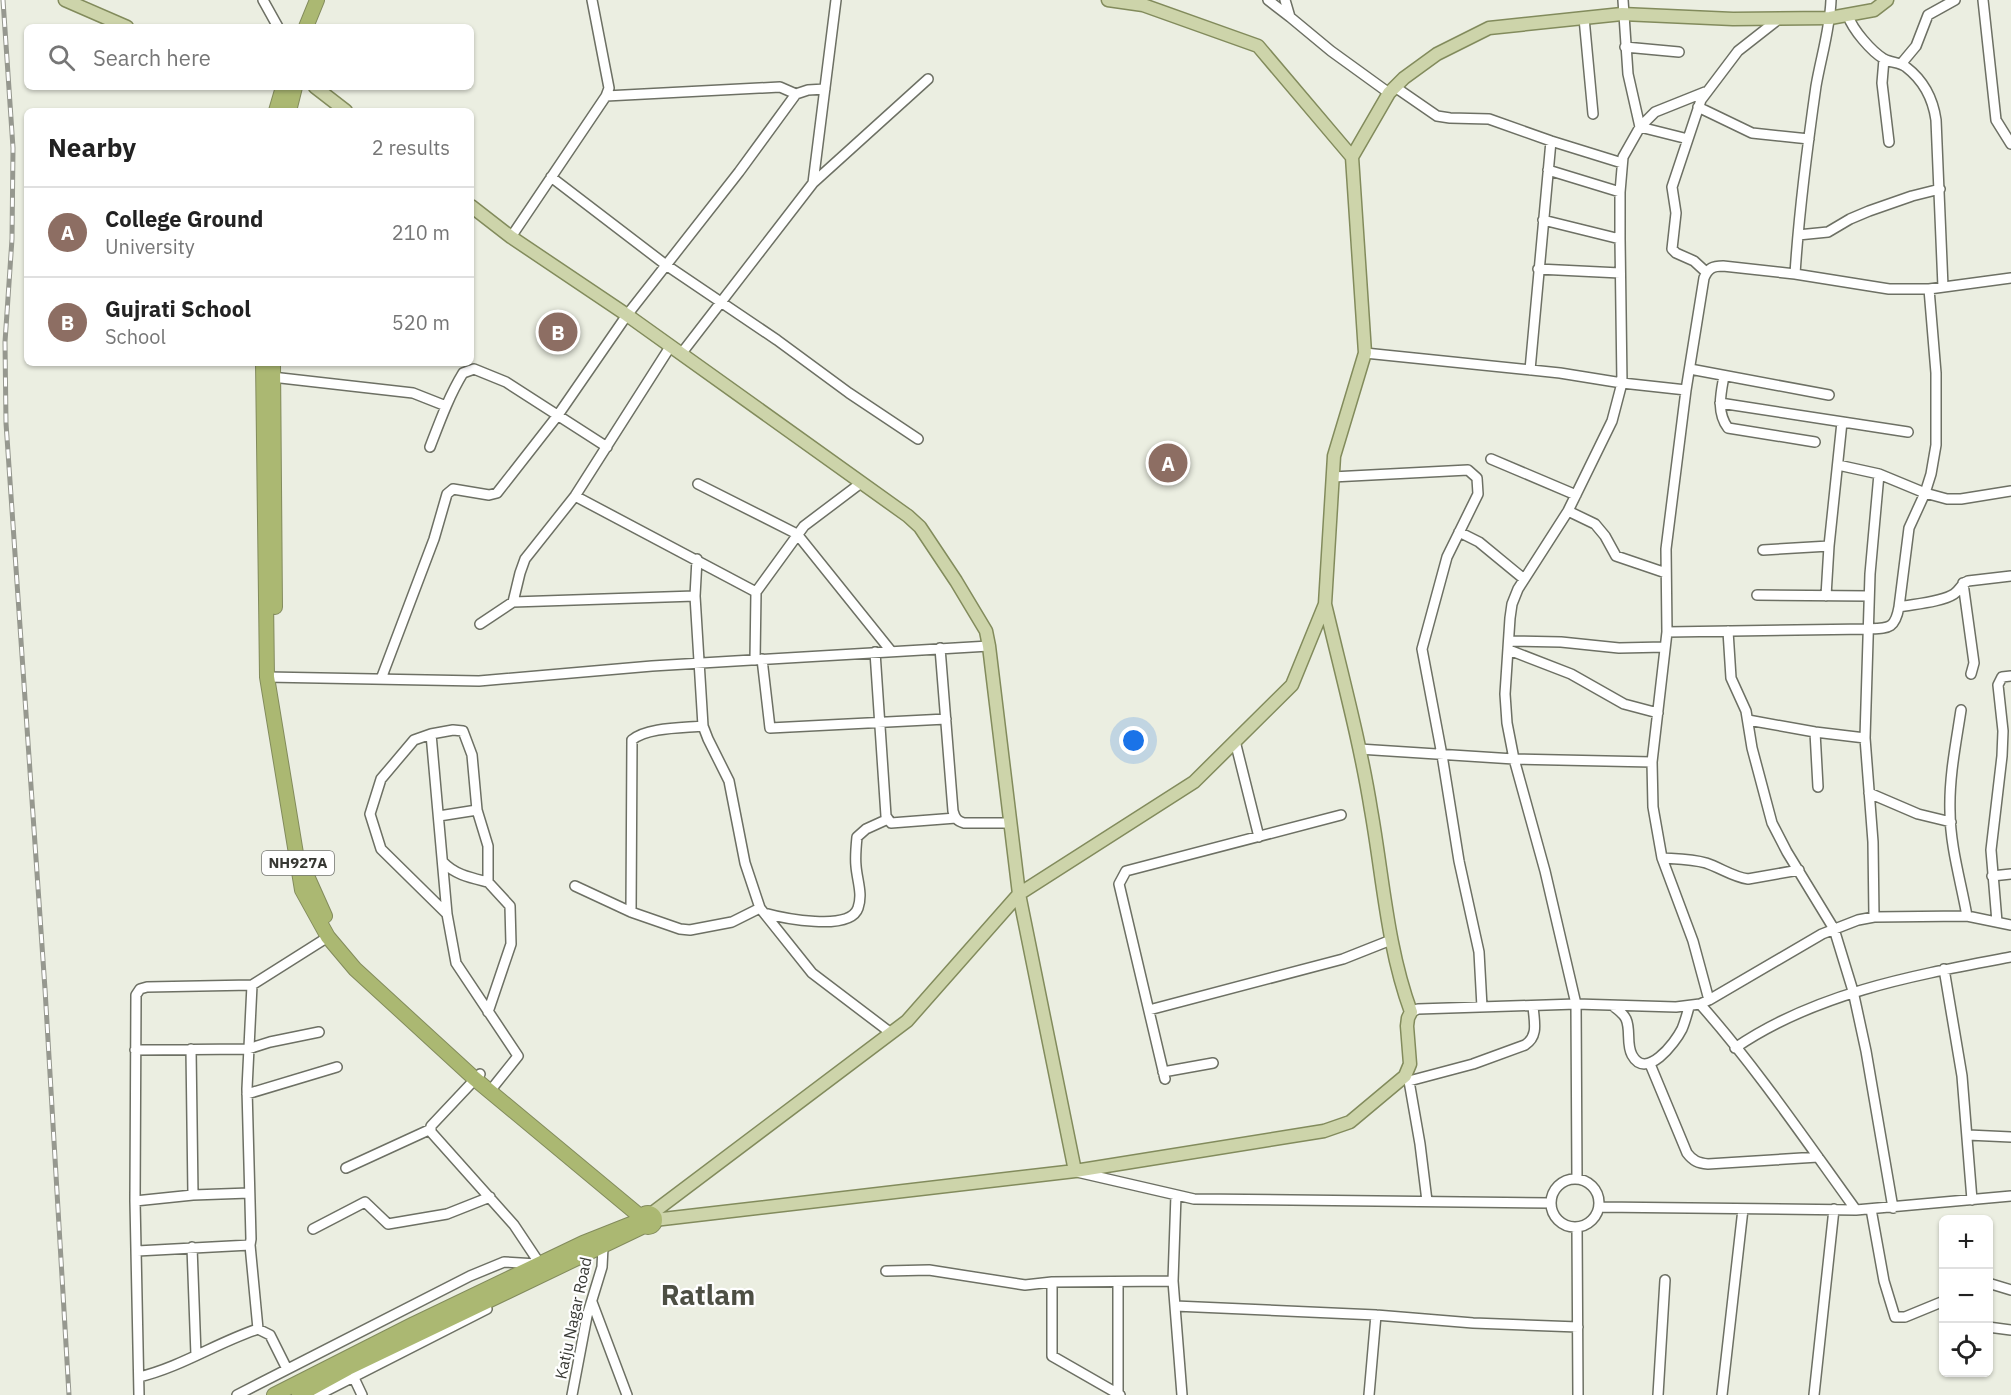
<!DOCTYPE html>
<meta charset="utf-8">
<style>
body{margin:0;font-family:"IBM Plex Sans",sans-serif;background:#f2f2f2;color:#222}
.controls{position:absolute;right:18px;bottom:18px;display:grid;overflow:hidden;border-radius:9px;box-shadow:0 2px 4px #0004}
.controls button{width:54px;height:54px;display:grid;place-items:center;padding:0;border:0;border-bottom:2px solid #e0e0e0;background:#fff;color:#222;font:30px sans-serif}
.you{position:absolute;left:1134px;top:741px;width:21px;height:21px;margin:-15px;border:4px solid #fff;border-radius:50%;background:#1a73e8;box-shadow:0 0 0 9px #1a73e833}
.badge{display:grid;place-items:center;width:39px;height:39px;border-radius:50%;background:#6d3eb5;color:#fff;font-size:20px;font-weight:700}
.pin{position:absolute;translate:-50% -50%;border:3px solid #fff;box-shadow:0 2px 6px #0006}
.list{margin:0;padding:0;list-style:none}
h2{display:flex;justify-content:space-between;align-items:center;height:78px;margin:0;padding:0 24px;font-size:26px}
h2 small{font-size:20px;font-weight:400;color:#767676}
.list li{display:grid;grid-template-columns:39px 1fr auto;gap:18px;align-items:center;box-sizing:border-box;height:90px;padding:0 24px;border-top:2px solid #e0e0e0}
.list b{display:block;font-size:22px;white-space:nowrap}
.list p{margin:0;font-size:20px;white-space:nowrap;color:#767676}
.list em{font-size:20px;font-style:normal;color:#767676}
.icon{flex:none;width:33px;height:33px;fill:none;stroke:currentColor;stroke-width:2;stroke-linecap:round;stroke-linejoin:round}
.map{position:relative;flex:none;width:2011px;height:1395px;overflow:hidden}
.search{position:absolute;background:#fff;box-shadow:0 2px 4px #0004;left:24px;top:24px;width:450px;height:66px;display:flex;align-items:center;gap:15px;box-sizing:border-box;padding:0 21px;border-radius:9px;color:#767676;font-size:22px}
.panel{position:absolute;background:#fff;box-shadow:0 2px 4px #0004;left:24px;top:108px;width:450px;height:258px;border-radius:9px}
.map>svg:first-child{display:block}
</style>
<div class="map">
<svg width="2011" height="1395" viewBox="0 0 2011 1395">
<rect width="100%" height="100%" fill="#ebeee1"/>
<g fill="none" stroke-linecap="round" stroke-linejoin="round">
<defs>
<path id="minor" d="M263,0L278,27
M1268,0L1290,17
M1285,0L1290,17L1331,51L1389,93
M1623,0L1628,74L1640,127L1688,139
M1983,0L1996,120L2011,144
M1848,16C1853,30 1871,51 1884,59C1891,63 1900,62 1906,67C1923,80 1933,99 1936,120L1943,287
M1584,18L1593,114
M1625,47L1679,52
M1884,59L1882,83L1889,142
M1901,64L1916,46L1928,15L1955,0
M1395,87L1437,116L1450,118L1489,119L1551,141L1622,163
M606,96L780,87L796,94
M1698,107L1752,133L1809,139
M1548,170L1620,192
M551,177L666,265L777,340L849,393L918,439
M813,183L928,79
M1543,220L1620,239
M1798,235L1828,232L1850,219L1869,211L1912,196L1940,189
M511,237L606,96L609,88L592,0
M1538,269L1620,273
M1706,272L1694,261L1676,253L1672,249L1676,213L1672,187L1701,100L1738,51L1780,18
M1795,274L1889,289H1929L2011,278
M1365,353L1560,373L1622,383L1686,390
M681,354L813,183L836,0
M1690,369L1829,395
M1530,370L1551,141
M1724,376C1721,393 1716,412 1728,428L1815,442
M272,377L413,393L446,406
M1720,403L1908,432
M430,447C440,421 449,396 463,373L474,369L506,382L607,447
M1491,459L1576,495
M1838,465L1879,474L1925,493L1947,499H1961L2011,491
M1332,477L1468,470L1477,478L1478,494L1447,557L1422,649L1442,755L1459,861L1479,952L1482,1007
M698,484L797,534L891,651
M575,496L756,592
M1568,511L1595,524L1605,536L1616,556L1666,573
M1459,532L1479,542L1524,579
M1763,550L1829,546
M697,559L695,596L703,726L708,739L729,781L745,863L760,908L812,973L891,1033
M1963,583L1974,663L1971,674
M1757,595L1869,596
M1826,596L1829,546L1842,422
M513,602L520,573L525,559L575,496L670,347
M1899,607C1914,604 1942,602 1954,594C1960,590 1961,584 1968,581L2011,576
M480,624L513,602L695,596
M1728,631L1731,678L1746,711L1752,748L1772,823L1787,852L1834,929L1853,991L1866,1051L1893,1208
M1667,632L1868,629C1889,628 1895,629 1899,607L1909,528L1925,493L1931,474L1936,445V373L1929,289
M1510,641L1561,642L1619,648L1665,647
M940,648L953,811C955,818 957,821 964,823H1010
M1509,650L1571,674L1624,704L1658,713
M875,652L886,816L891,823L956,818
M762,659L770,728L946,719
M755,660L756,592L804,526L861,483
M267,677L479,681L652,666L989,646
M381,679L434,539L447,494L453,489L489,495L497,493L558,415L627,315L739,172L796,94L808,90L825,89
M1961,710C1956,743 1949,777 1950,811C1950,846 1961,882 1967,916
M1748,720L1815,732L1865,738
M1815,732L1818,787
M431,734L453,730L463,731L472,755L477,810L488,846V882L510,906L511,944L488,1012
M1235,741L1259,837
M1359,749L1514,759L1652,762
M1869,793L1918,814L1951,822
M439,816L477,810
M1662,858C1677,859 1692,859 1706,863C1721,868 1733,877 1748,879L1799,870
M443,862C455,875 472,878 488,882
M1992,876L2011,874
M575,886L631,912L680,929L690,930L732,922L760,908
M631,912L632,740C647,727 684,728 703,726
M764,913C782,918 850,932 858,908C863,894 857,880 856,866C855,857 856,847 857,837L866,829L888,819
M447,914L431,734L414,740L381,779L370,814L381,849L447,914L456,963L518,1056L494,1086
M1874,917L1873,842L1865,738L1870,574L1879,474
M1997,922L1991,850L2002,756L2003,731L1998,685L2002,677L2011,676
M1944,969L1962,1076L1972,1200
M1709,1000L1693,941L1662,858L1653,807L1652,762L1667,632L1666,549L1686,390L1704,278C1708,268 1713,266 1723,266L1795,274C1799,211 1807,149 1816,86C1821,57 1830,29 1831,0
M1700,1004C1756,1067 1806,1141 1856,1210
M1613,1006C1617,1009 1624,1014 1626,1019C1631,1030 1626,1044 1632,1055C1646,1081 1675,1043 1682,1029C1685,1022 1687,1014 1689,1007
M1149,1010L1343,959L1391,940
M1411,1012L1418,1009L1576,1004L1676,1007L1700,1004L1709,1000L1822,934L1858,920L1874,917L1967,916L2011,925
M1735,1048C1817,992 1916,975 2011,957
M191,1049L193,1195
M135,1050L248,1049L270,1042L319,1032
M1650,1064L1687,1153C1693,1161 1698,1163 1708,1164L1818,1157
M1163,1072L1213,1063
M480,1074L431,1126V1132L514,1225L540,1264
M1406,1077L1409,1081L1420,1144L1427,1201
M1165,1079L1119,884L1126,871L1341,815
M1409,1081L1473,1064L1525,1045C1539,1036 1534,1021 1533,1006
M247,1094L337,1067
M1968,1135L2011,1137
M346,1168L431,1129
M1077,1172L1194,1199L1551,1203
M1551 1203a24 24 0 1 1 48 0a24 24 0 1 1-48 0Z
M1577,1179L1576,1004L1545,871L1514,759L1507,723L1505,694L1510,618L1512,604L1518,589L1568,511L1612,421L1622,383L1620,239V192L1623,157L1640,127L1655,112L1705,92
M1176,1195L1173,1281L1182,1395
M135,1201L193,1195L249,1193
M1599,1207L1856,1210L2011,1196
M1871,1209L1884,1281L1895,1317H1905L1944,1301
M1577,1227L1578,1395
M313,1229L365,1202L388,1224L447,1214L490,1197
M250,1245L258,1329
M192,1247L196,1355
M137,1251L250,1245L251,1239L247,1089L252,985
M886,1271L929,1270L1025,1285L1052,1282L1173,1281
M1052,1282V1356L1120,1395
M1118,1282V1394
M1988,1283L2011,1290
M592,1302L627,1395
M1175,1306L1376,1315L1473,1323L1578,1327
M1988,1327L2011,1330
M139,1377C181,1367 218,1342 258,1329L270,1335L287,1369
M354,1378L362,1395
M139,1395L135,1201L136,995L140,989L147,987L252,985L328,937
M237,1395L470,1276L504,1262L537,1264
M318,1395L487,1309
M572,1395L587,1316L602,1267L603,1247
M1369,1395L1376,1315
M1658,1395L1665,1280
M1722,1395L1743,1209
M1814,1395L1834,1209"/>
<path id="major" d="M65,0L127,27
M315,87L346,111
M1352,157L1389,93L1404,78L1437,54L1489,28L1622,14L1733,19L1830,18L1874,10L1887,0
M471,206L511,237L627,315L908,516L920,527L956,581L986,631L989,646L1019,894L1075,1171
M651,1214L907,1021L1019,894L1194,782L1292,685L1325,604L1334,456L1365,353L1352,157L1258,46L1143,5L1108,0
M654,1220L1075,1171L1324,1131L1350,1122L1405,1076L1410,1064L1407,1026L1408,1018L1411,1012C1387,947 1383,877 1371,810C1360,741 1341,672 1325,604"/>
<path id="highway" d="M306,27L317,0
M276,111L283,87
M289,111L295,87
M263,363L267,677L302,890L328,937L355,969L475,1079L641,1217
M273,363L275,607
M306,867L308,878L325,916
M641 1220a7 7 0 1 1 14 0a7 7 0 1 1-14 0Z
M274,1395L414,1324L583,1243L641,1220
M299,1395L348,1368L642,1227"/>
</defs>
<!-- minor casing -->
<use href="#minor" stroke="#6d7064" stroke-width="12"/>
<!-- major casing -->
<use href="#major" stroke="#828b5c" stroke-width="15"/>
<!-- highway casing -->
<use href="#highway" stroke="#828b5c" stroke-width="16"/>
<!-- minor -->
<use href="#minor" stroke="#fff" stroke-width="9"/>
<!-- major -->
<use href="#major" stroke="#cdd4aa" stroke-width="12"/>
<!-- highway -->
<use href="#highway" stroke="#abb872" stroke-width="14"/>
<defs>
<path id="rail" d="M3,0L13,148L12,239L5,342L6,423L45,989L69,1395"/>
</defs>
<!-- rail casing -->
<use href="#rail" stroke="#96988f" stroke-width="5"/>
<!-- rail -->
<use href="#rail" stroke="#fff" stroke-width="3" stroke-dasharray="9" stroke-linecap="butt"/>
</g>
<g text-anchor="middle" stroke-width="4.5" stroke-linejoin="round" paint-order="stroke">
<!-- shield labels -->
<rect fill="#fff" stroke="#737470" stroke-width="1.5" x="262" y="851" width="72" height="24" rx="4.5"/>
<g font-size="15" font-weight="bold" fill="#373833">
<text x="298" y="868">NH927A</text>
</g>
<!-- street labels -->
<g font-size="16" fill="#373833" stroke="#fff">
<text transform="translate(573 1318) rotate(-78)" y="6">Katju Nagar Road</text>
</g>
<!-- town labels -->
<g font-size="28" font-weight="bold" fill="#4d4f44" stroke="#fff">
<text x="708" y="1305">Ratlam</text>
</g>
</g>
</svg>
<div class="controls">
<button>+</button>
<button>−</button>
<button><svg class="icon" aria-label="locate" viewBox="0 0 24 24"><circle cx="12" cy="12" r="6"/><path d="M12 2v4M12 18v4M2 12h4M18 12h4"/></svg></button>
</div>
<div class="you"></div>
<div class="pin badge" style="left:1168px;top:463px;background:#8d6e63">A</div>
<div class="pin badge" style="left:558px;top:332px;background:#8d6e63">B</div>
<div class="search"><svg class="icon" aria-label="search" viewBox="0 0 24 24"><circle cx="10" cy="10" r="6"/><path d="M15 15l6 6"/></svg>Search here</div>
<section class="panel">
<h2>Nearby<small>2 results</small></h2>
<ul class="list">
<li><span class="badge" style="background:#8d6e63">A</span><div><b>College Ground</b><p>University</p></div><em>210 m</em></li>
<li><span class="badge" style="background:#8d6e63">B</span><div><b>Gujrati School</b><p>School</p></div><em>520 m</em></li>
</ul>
</section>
</div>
